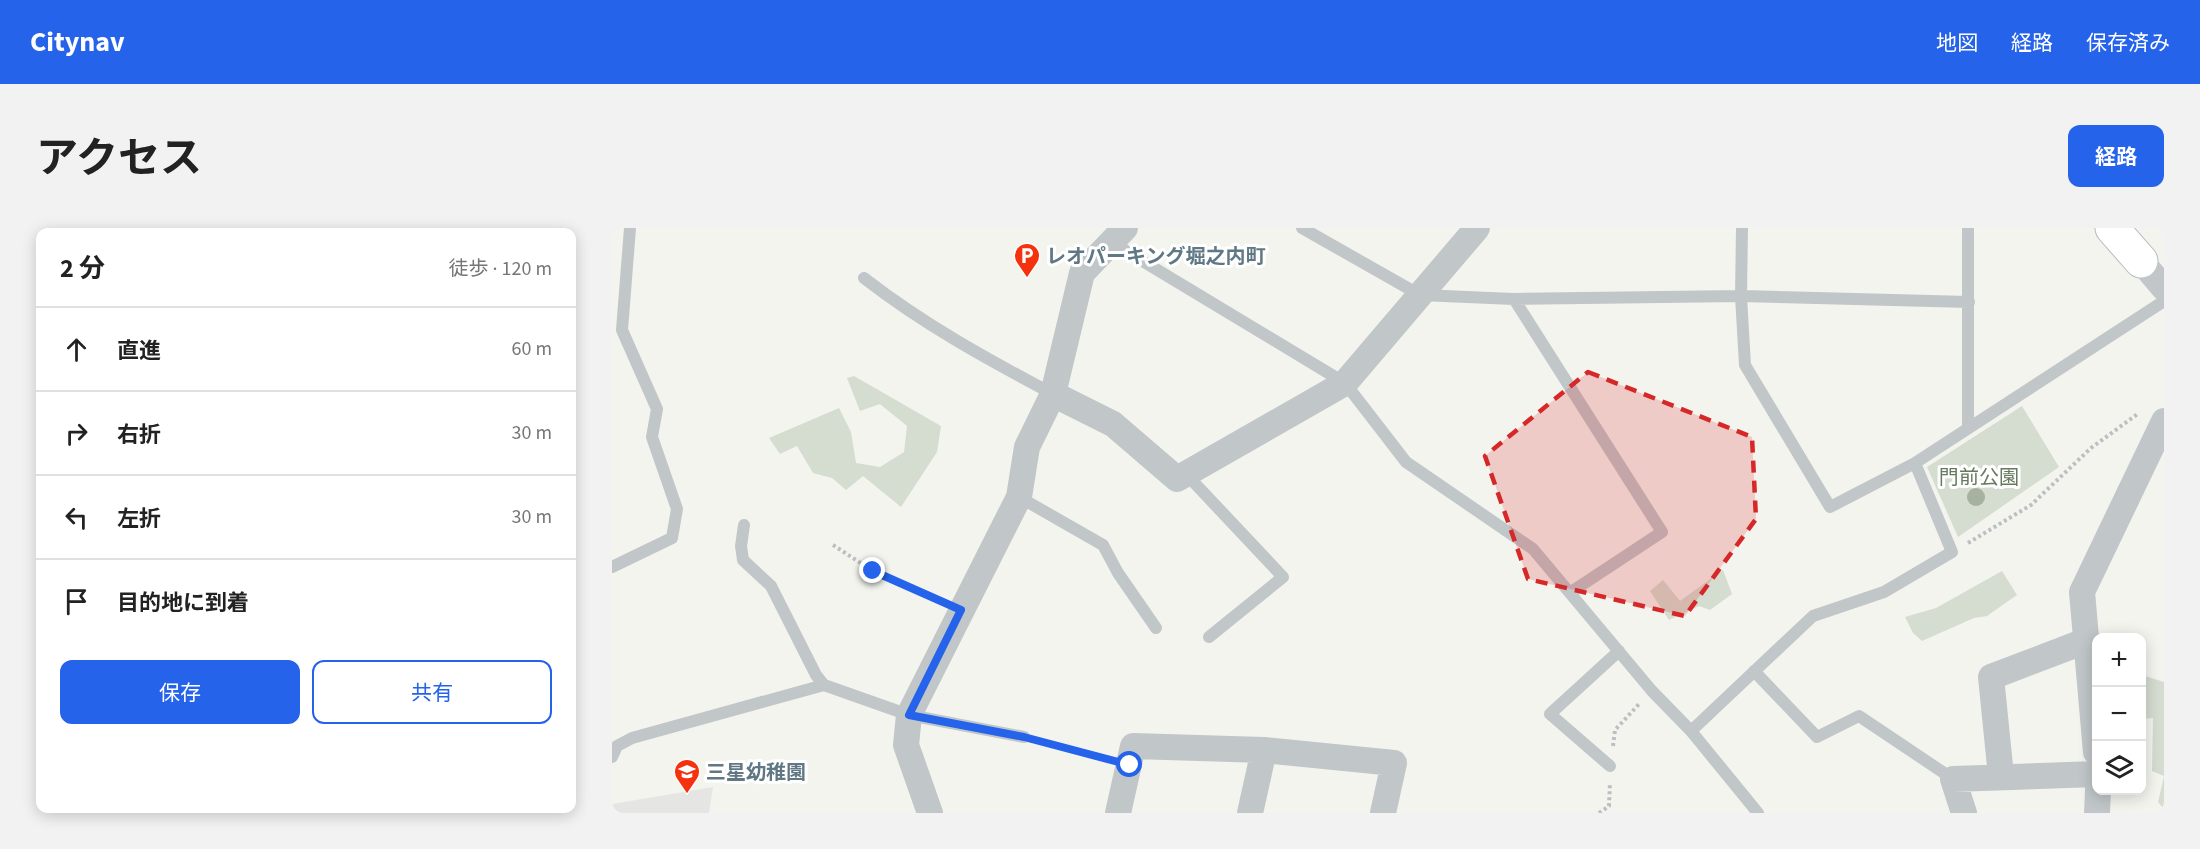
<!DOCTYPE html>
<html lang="ja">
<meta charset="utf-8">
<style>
body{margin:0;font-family:"Source Sans 3","Noto Sans JP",sans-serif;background:#f2f2f2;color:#222}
.controls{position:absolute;right:18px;bottom:18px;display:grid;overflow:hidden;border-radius:12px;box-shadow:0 3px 15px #0003}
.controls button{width:54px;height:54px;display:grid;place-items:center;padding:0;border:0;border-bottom:2px solid #e0e0e0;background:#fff;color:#222;font:30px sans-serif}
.stop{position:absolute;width:18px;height:18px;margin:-14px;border:4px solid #2563eb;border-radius:50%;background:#fff}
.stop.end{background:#2563eb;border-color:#fff;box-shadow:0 2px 6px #0008}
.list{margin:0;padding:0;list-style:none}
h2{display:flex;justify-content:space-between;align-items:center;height:78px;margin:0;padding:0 24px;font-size:26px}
h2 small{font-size:20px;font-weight:400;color:#767676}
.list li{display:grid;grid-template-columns:39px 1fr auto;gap:18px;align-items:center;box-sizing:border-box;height:84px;padding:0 24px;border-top:2px solid #e0e0e0}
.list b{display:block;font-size:22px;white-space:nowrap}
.list em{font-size:20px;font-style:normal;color:#767676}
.actions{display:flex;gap:12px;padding:18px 24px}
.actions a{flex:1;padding:14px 0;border:2px solid #2563eb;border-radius:12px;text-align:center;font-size:21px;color:#2563eb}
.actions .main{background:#2563eb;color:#fff}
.icon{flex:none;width:33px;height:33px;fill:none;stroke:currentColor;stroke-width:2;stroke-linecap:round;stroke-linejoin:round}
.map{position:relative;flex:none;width:1552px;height:585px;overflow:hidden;border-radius:12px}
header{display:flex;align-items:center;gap:36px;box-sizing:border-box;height:84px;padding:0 30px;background:#2563eb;color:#fff}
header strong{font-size:28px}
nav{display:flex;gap:33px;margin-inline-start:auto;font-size:21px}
.intro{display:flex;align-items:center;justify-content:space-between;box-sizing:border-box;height:144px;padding:0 36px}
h1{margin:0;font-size:42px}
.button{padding:15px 27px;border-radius:12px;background:#2563eb;color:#fff;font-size:21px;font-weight:700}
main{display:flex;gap:36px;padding:0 36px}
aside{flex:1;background:#fff;border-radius:12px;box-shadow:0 3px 15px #0003}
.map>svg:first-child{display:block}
</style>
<header>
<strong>Citynav</strong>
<nav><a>地図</a><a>経路</a><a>保存済み</a></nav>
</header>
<div class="intro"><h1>アクセス</h1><a class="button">経路</a></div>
<main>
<aside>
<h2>2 分<small>徒歩 · 120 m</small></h2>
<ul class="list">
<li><svg class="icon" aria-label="ahead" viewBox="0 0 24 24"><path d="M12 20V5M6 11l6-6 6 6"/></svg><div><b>直進</b></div><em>60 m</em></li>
<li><svg class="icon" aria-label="right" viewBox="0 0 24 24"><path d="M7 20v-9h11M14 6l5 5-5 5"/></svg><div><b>右折</b></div><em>30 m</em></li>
<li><svg class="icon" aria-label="left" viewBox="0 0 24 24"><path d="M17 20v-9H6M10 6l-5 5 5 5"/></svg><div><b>左折</b></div><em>30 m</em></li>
<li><svg class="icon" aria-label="arrive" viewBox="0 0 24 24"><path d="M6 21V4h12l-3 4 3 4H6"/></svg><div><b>目的地に到着</b></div></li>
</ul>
<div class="actions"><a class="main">保存</a><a>共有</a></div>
</aside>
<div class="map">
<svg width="1552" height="585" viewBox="0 0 1552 585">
<rect width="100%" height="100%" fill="#f4f4ef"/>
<!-- built -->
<path fill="#e5e5e3" d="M101,559L97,585H0V576Z"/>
<!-- green -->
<path fill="#d5dcd0" d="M242,148L329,198L325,224L289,279L251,248L234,262L220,250L201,245L185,218L168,226L157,210L227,180L239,204L244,235L268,239L292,224L295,198L268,176L248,183L235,150Z
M1410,178L1447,239L1346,309L1315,239Z
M1111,342L1120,366L1098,382L1087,378L1057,392L1038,363L1051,352L1068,373Z
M1390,343L1405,367L1375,388L1362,390L1310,413L1301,405L1293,389L1324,380Z
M1530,447L1552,454V581L1546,574L1552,548L1540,543L1541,490L1530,491Z"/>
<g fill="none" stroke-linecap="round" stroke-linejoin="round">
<defs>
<path id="secondary" d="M1500,0L1529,33"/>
</defs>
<!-- secondary casing -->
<use href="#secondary" stroke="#b5bbbf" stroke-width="35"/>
<!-- path -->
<path stroke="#bcbfc1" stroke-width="4" stroke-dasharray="3 3" stroke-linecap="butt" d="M1356,315L1419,277L1479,220L1527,185
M221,317L261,343L329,373
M427,513L492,530
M1001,518L1003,502L1028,475
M987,585L997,578L998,555"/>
<!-- lane -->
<path stroke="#c1c6c9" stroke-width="12" d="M690,0L808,67L902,71L1129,68L1357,74
M1130,0L1129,68L1133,137L1218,279L1303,235L1552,73
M499,14L733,155L794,234L921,321L1040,463L1079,503L1146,585
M252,50C311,96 375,131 441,166
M902,71L1050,304L959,364
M1356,200V0
M574,246L671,349L597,409
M407,269L491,317L506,345L544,400
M132,297L129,318L131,332L159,358L204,447L212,457
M0,339L60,310L65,281L40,209L45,181L10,102L18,0
M1142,443L1205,509L1247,488L1341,551
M1079,503L1201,388L1272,364L1340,324L1303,235
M0,529L5,518L20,510L212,457L297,487L412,509
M998,538L938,486L1007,423"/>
<!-- street -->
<path stroke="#c1c6c9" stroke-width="26" d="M1529,33L1552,60
M441,166L501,196L565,251L733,155L865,0
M1484,524L1470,364L1552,193
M1389,548L1379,449L1476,412
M318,585L294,517L297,487L407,269L415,219L441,166L470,45L513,0
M506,585L521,518L652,522L782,535L771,585
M638,585L652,522
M1352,585L1341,551L1484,546
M1485,585L1486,562"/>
<!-- secondary -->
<use href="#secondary" stroke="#fff" stroke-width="33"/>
</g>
<!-- trees -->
<circle fill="#a6b1a0" cx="1364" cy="269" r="9"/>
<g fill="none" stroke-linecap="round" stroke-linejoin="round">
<!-- route -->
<path stroke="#2563eb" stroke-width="8" d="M261,343L349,382L297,487L412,509L518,537"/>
</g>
<!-- marked area -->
<path fill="#d62828" fill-opacity="0.2" stroke="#d62828" stroke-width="4.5" stroke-dasharray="12 8" stroke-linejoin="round" d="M976,144L1140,209L1144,291L1073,388L916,351L873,228Z"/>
<!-- icons -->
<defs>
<symbol id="parking-pin" viewBox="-11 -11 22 30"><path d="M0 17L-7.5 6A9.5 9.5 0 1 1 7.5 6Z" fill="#f5320e" stroke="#fff"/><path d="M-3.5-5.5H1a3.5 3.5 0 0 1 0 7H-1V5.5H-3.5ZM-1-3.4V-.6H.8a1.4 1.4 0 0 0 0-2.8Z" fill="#fff"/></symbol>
<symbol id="school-pin" viewBox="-11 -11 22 30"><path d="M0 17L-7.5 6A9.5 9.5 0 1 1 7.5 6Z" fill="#f5320e" stroke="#fff"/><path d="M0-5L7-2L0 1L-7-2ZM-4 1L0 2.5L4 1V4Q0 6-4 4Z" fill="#fff"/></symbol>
</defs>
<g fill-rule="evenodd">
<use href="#parking-pin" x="400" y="13" width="30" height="40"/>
<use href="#school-pin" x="60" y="529" width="30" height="40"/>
</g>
<g text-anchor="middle" stroke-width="6" stroke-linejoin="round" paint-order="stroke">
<!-- poi labels -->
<g font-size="20" font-weight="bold" fill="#607784" stroke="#fff" text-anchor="start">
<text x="434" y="35">レオパーキング堀之内町</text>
<text x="94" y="551">三星幼稚園</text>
</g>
<!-- park labels -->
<g font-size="20" fill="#677a5f" stroke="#fff">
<text x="1367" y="256">門前公園</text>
</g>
</g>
</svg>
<div class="controls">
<button>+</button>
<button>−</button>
<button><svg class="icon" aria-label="layers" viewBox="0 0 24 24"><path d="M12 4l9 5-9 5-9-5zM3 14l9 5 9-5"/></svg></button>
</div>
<div class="stop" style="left:518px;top:537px"></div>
<div class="stop end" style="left:261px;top:343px"></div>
</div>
</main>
